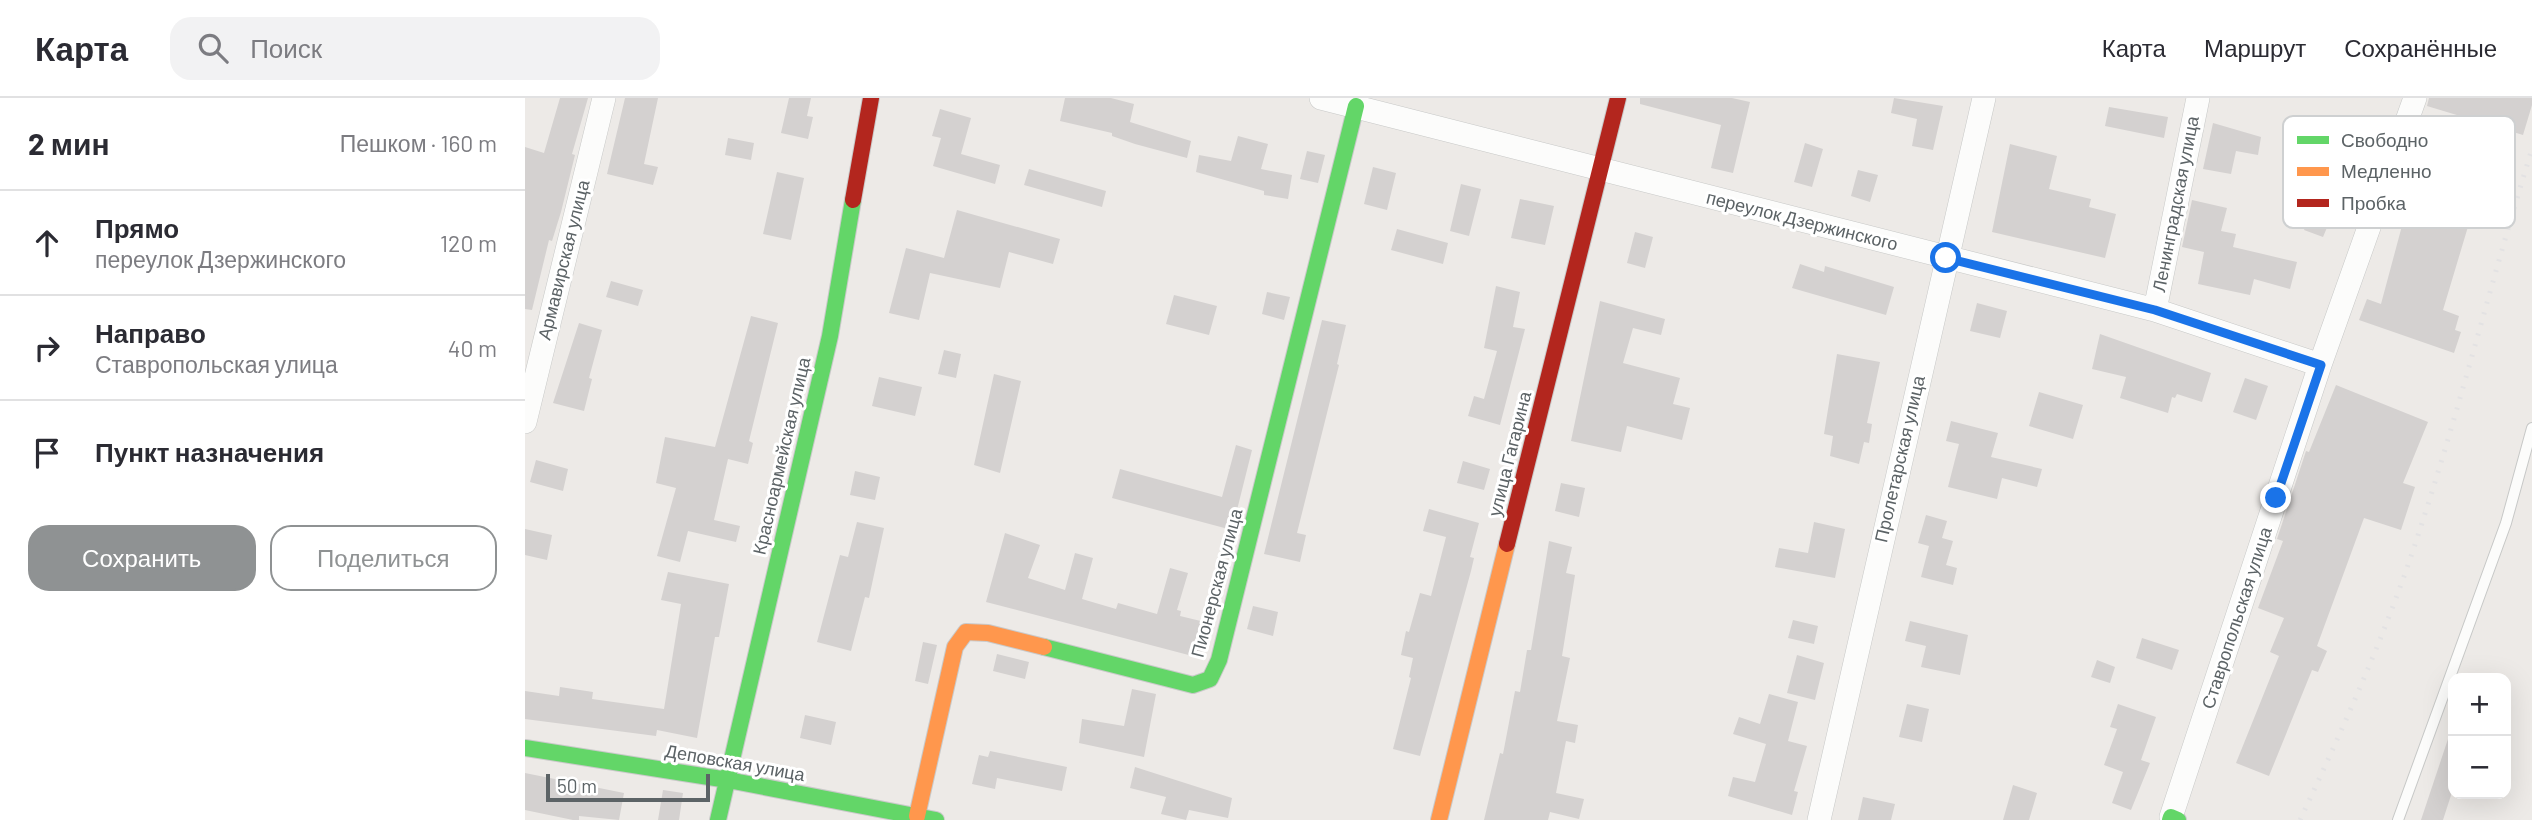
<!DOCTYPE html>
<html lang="ru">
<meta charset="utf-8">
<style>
body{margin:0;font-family:Barlow,sans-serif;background:#f2f2f3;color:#2b2b33}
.controls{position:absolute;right:21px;bottom:21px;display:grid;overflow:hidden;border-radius:14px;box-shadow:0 7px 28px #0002}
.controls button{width:63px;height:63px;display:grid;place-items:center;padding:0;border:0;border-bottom:2px solid #e1e1e2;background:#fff;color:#2b2b33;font:35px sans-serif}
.scale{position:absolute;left:21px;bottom:18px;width:164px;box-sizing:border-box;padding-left:7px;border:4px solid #5c6366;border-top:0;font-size:19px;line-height:24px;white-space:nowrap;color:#5c6366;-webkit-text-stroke:5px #fff;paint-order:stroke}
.stop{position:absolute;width:21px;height:21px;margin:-16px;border:5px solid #1a73e8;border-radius:50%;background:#fff}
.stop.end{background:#1a73e8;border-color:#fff;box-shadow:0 2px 7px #0008}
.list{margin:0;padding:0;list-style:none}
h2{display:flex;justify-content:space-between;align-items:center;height:91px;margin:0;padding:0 28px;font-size:30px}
h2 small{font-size:23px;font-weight:400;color:#7c7c81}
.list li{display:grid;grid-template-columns:46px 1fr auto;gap:21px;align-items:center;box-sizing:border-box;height:105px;padding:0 28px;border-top:2px solid #e1e1e2}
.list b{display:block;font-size:26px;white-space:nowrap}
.list p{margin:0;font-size:23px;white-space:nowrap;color:#7c7c81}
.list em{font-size:23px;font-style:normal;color:#7c7c81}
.actions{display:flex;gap:14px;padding:21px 28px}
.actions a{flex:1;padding:16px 0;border:2px solid #8f9293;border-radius:21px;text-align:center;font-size:24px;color:#8f9293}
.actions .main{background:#8f9293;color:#fff}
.icon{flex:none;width:38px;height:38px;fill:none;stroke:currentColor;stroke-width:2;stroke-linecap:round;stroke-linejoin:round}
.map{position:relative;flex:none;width:2007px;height:722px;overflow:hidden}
header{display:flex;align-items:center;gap:42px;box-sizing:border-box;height:98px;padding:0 35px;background:#fff;border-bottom:2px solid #e1e1e2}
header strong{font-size:33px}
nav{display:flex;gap:38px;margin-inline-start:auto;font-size:24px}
.search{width:490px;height:63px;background:#f2f2f3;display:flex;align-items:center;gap:18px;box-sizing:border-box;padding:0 24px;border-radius:21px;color:#7c7c81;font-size:26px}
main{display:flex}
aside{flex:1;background:#fff}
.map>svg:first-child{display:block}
</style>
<header>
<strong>Карта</strong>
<div class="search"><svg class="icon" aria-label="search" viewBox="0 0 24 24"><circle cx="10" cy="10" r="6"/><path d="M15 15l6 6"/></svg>Поиск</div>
<nav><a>Карта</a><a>Маршрут</a><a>Сохранённые</a></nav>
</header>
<main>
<aside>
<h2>2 мин<small>Пешком · 160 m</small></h2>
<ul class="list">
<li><svg class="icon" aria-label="ahead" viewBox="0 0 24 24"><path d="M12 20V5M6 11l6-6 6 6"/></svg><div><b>Прямо</b><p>переулок Дзержинского</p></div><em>120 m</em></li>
<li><svg class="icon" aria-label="right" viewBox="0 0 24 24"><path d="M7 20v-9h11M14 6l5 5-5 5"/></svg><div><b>Направо</b><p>Ставропольская улица</p></div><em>40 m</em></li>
<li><svg class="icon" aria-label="arrive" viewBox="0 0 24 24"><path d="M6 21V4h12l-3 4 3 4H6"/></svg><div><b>Пункт назначения</b></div></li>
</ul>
<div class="actions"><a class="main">Сохранить</a><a>Поделиться</a></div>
</aside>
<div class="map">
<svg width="2007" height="722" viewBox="0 0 2007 722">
<rect width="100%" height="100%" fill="#edeae7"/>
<!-- building -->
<path fill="#d4d1d0" d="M35,0H63L47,56L50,57L36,114L27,143L24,142L7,212L0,211V49L19,55Z
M100,0H133L119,66L133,69L128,87L82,76Z
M264,0H286L282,18L288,19L283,41L256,35Z
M540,0H586L609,6L605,24L666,43L662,60L610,46L587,38V35L535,23Z
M1115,0H1207L1225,4L1208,75L1186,70L1196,27L1115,6Z
M1369,0L1418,8L1408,52L1387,48L1392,21L1366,15Z
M1904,0H2007V7L1998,37L1902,8Z
M1584,9L1643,19L1639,40L1580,28Z
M415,11L446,20L436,56L475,67L470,86L408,68L416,40L407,38Z
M1688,25L1736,39L1733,57L1711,53L1706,76L1678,71Z
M713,38L743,46L736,71L767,77L763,101L739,97V93L671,74L674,57L706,63Z
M203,40L229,45L226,62L200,57Z
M1802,42L1821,48L1810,83L1820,87L1798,139L1779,132L1792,98L1786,96Z
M1902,42L1989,67L1975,120L1948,112L1918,212L1934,218L1930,232L1936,234L1929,255L1834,222L1842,201L1856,206L1878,124L1871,122L1885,70L1892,72Z
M1280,45L1298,51L1287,89L1269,84Z
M1485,46L1532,58L1524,91L1566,101L1564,109L1591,116L1580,160L1467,134Z
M782,53L800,57L793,85L775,81Z
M848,69L871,75L862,112L839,106Z
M504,71L581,93L577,109L499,87Z
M1333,72L1353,77L1345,104L1326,98Z
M252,74L279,80L266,142L238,136Z
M936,86L956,91L944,138L925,133Z
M995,101L1029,108L1020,147L986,140Z
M1667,102L1702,110L1696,133L1711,136L1708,149L1772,164L1765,191L1729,181L1725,197L1673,186L1679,154L1657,149Z
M432,112L535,141L528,166L484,154L475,190L405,175L394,222L364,215L381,150L419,160Z
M872,131L923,145L918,166L866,152Z
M1110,134L1128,139L1120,170L1102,165Z
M1275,166L1299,174L1300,168L1369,189L1361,217L1267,190Z
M86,183L118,192L113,208L81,199Z
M971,188L995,194L988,229L1000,231L975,327L943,318L949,298L959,301L972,253L959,250Z
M742,194L765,199L759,222L737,216Z
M649,197L692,208L684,237L641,226Z
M1075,203L1140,221L1136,237L1108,230L1098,265L1155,280L1148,306L1165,310L1157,342L1102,328L1096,354L1046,343Z
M1452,205L1482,213L1475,240L1445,233Z
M226,218L253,225L224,343L228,345L223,366L203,361L189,422L215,428L211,444L163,433L155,464L132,458L151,390L131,385L140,339L190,349Z
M797,222L821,227L812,266L814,267L772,435L781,437L775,464L739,456Z
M54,225L77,232L64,280L67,281L59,313L28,305Z
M1575,236L1686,275L1677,304L1652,296L1650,300L1647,299L1643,315L1595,300L1601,279L1567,271Z
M419,252L436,256L431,280L413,276Z
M1312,256L1355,264L1342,325L1347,326L1344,345L1339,344L1334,366L1305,358L1308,338L1299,336Z
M469,276L496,283L475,375L449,367Z
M354,279L397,289L390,318L347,308Z
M1720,280L1743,288L1731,322L1708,314Z
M1811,287L1903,324L1878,385L1890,389L1876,432L1839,420L1792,548L1802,553L1793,574L1787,572L1744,678L1711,665L1754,558L1745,554L1759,520L1733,510L1758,443L1752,441L1781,353L1784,354Z
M1514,294L1558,307L1548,341L1504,328Z
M1426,323L1473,335L1466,359L1517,371L1512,389L1477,380L1472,401L1423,389L1434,346L1421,343Z
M711,347L727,352L707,432L587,400L595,371L697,399Z
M11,362L43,371L38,393L5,384Z
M938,363L965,371L959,392L932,385Z
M330,373L355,379L350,402L325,397Z
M1036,385L1060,390L1054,419L1030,413Z
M904,411L954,425L945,459L949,460L946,473L895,658L868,651L886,580L884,579L888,560L876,557L881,533L884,534L895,495L906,498L921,439L898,433Z
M1401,417L1422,423L1417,440L1428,443L1421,467L1432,470L1428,487L1396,479L1404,448L1393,445Z
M332,424L359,430L344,500L340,499L326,553L292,544L315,457L323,459Z
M1289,424L1320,431L1310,480L1250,469L1254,450L1283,455Z
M0,431L27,437L22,462L0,457Z
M480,435L515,447L503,480L540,492L550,455L568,460L557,501L591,511L593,505L632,516L645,470L663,475L652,512L656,513L655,518L684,525L675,560L461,504Z
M1024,443L1047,449L1041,475L1050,477L1037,558L1045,560L1032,623L1053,627L1050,645L1041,643L1031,695L1059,701L1054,721L1025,714L1023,722H959L975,655L978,656L990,593L995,594L1002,552H1006Z
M143,474L204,486L194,539H190L172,640L132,632L131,638L0,621V593L34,598L35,589L68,594L67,601L139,611L156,506L136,502Z
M728,508L753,514L748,538L722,531Z
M1268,522L1293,528L1289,546L1263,540Z
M1385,523L1443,537L1435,577L1396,569L1401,548L1380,543Z
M1617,540L1654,552L1647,572L1611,560Z
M398,544L412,547L403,586L390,583Z
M472,556L504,564L500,581L468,573Z
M1272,557L1299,565L1290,602L1262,595Z
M1572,562L1590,569L1585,585L1566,579Z
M607,591L631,596L619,659L554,645L557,621L599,628Z
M1244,596L1273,604L1263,643L1282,648L1269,693L1273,694L1267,717L1203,698L1208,679L1230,684L1241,646L1208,636L1214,619L1235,626Z
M1382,606L1404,611L1397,644L1374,639Z
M1593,606L1631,619L1616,662L1625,665L1606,712L1587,705L1598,674L1579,667L1592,631L1585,629Z
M280,617L311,624L306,647L275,640Z
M1925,635L1928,636V691L1918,722H1896Z
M465,653L542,669L537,693L472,680L470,691L447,686L454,657L463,659Z
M610,669L707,700L703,720L664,712L661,722L636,716L641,699L605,690Z
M0,675L99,695L94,722L54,718V722H48L0,712Z
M1488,687L1512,695L1504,722H1478Z
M138,692L158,695L154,722H133Z
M1338,699L1370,706L1366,722H1333Z"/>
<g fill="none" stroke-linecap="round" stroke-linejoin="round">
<defs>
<path id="lane" d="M1873,722L1981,425L2007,330"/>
<path id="street" d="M796,0L1630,212L1795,267
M1630,212L1673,0
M0,324L79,0
M1646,719L1795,267L1890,0
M1294,722L1459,0"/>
<path id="fast" d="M519,549L668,587L685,581L694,562L831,8
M0,650L203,682L411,722
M193,722L305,238L328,102
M1645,722L1646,719L1653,722"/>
<path id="slow" d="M392,718L430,549L441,534L463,535L519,549
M914,722L982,446"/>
<path id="jam" d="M328,102L346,0
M982,446L1093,0"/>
</defs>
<!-- lane casing -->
<use href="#lane" stroke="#c7c8c7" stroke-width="12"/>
<!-- street casing -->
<use href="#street" stroke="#c7c8c7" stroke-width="24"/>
<!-- fast casing -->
<use href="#fast" stroke="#c9c9c9" stroke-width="18"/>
<!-- slow casing -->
<use href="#slow" stroke="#c9c9c9" stroke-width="18"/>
<!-- jam casing -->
<use href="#jam" stroke="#c9c9c9" stroke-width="18"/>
<!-- lane -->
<use href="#lane" stroke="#fcfcfb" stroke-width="10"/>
<!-- street -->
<use href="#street" stroke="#fcfcfb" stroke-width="23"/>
<!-- fast -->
<use href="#fast" stroke="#63d668" stroke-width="16"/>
<!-- slow -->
<use href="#slow" stroke="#ff974d" stroke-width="16"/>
<!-- jam -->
<use href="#jam" stroke="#b3261e" stroke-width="16"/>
<!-- rail -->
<path stroke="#e3e2e3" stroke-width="5" stroke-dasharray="2 9" stroke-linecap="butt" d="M1775,722C1820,626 1864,529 1896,428C1937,303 1968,176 2007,51"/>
</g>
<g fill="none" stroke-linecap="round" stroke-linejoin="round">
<!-- route -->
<path stroke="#1a73e8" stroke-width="9" d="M1421,160L1630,212L1796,267L1751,400"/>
</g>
<g text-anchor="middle" stroke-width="6" stroke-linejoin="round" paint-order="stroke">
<!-- street labels -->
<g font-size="18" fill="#5c6366" stroke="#fff">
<text transform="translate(1651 106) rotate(-79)" y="6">Ленинградская улица</text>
<text transform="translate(1277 123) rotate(14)" y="6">переулок Дзержинского</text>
<text transform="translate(39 162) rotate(-76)" y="6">Армавирская улица</text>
<text transform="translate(985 356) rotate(-76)" y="6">улица Гагарина</text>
<text transform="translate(257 358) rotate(-77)" y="6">Красноармейская улица</text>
<text transform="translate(1375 361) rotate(-77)" y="6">Пролетарская улица</text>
<text transform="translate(692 485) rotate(-75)" y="6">Пионерская улица</text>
<text transform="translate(1712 520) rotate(-72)" y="6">Ставропольская улица</text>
<text transform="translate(210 665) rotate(10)" y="6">Деповская улица</text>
</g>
</g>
<!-- legend -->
<rect x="1758" y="18" width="232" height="112" rx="10" fill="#fff" stroke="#ced0d1" stroke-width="2"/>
<rect x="1772" y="38" width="32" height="8" fill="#63d668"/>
<rect x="1772" y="69" width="32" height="9" fill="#ff974d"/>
<rect x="1772" y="101" width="32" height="8" fill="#b3261e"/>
<g font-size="19" fill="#5c6366">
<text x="1816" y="49">Свободно</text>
<text x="1816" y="80">Медленно</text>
<text x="1816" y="112">Пробка</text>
</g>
</svg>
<div class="controls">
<button>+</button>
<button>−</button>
</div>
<div class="scale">50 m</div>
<div class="stop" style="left:1421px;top:160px"></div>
<div class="stop end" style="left:1751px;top:400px"></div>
</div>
</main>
